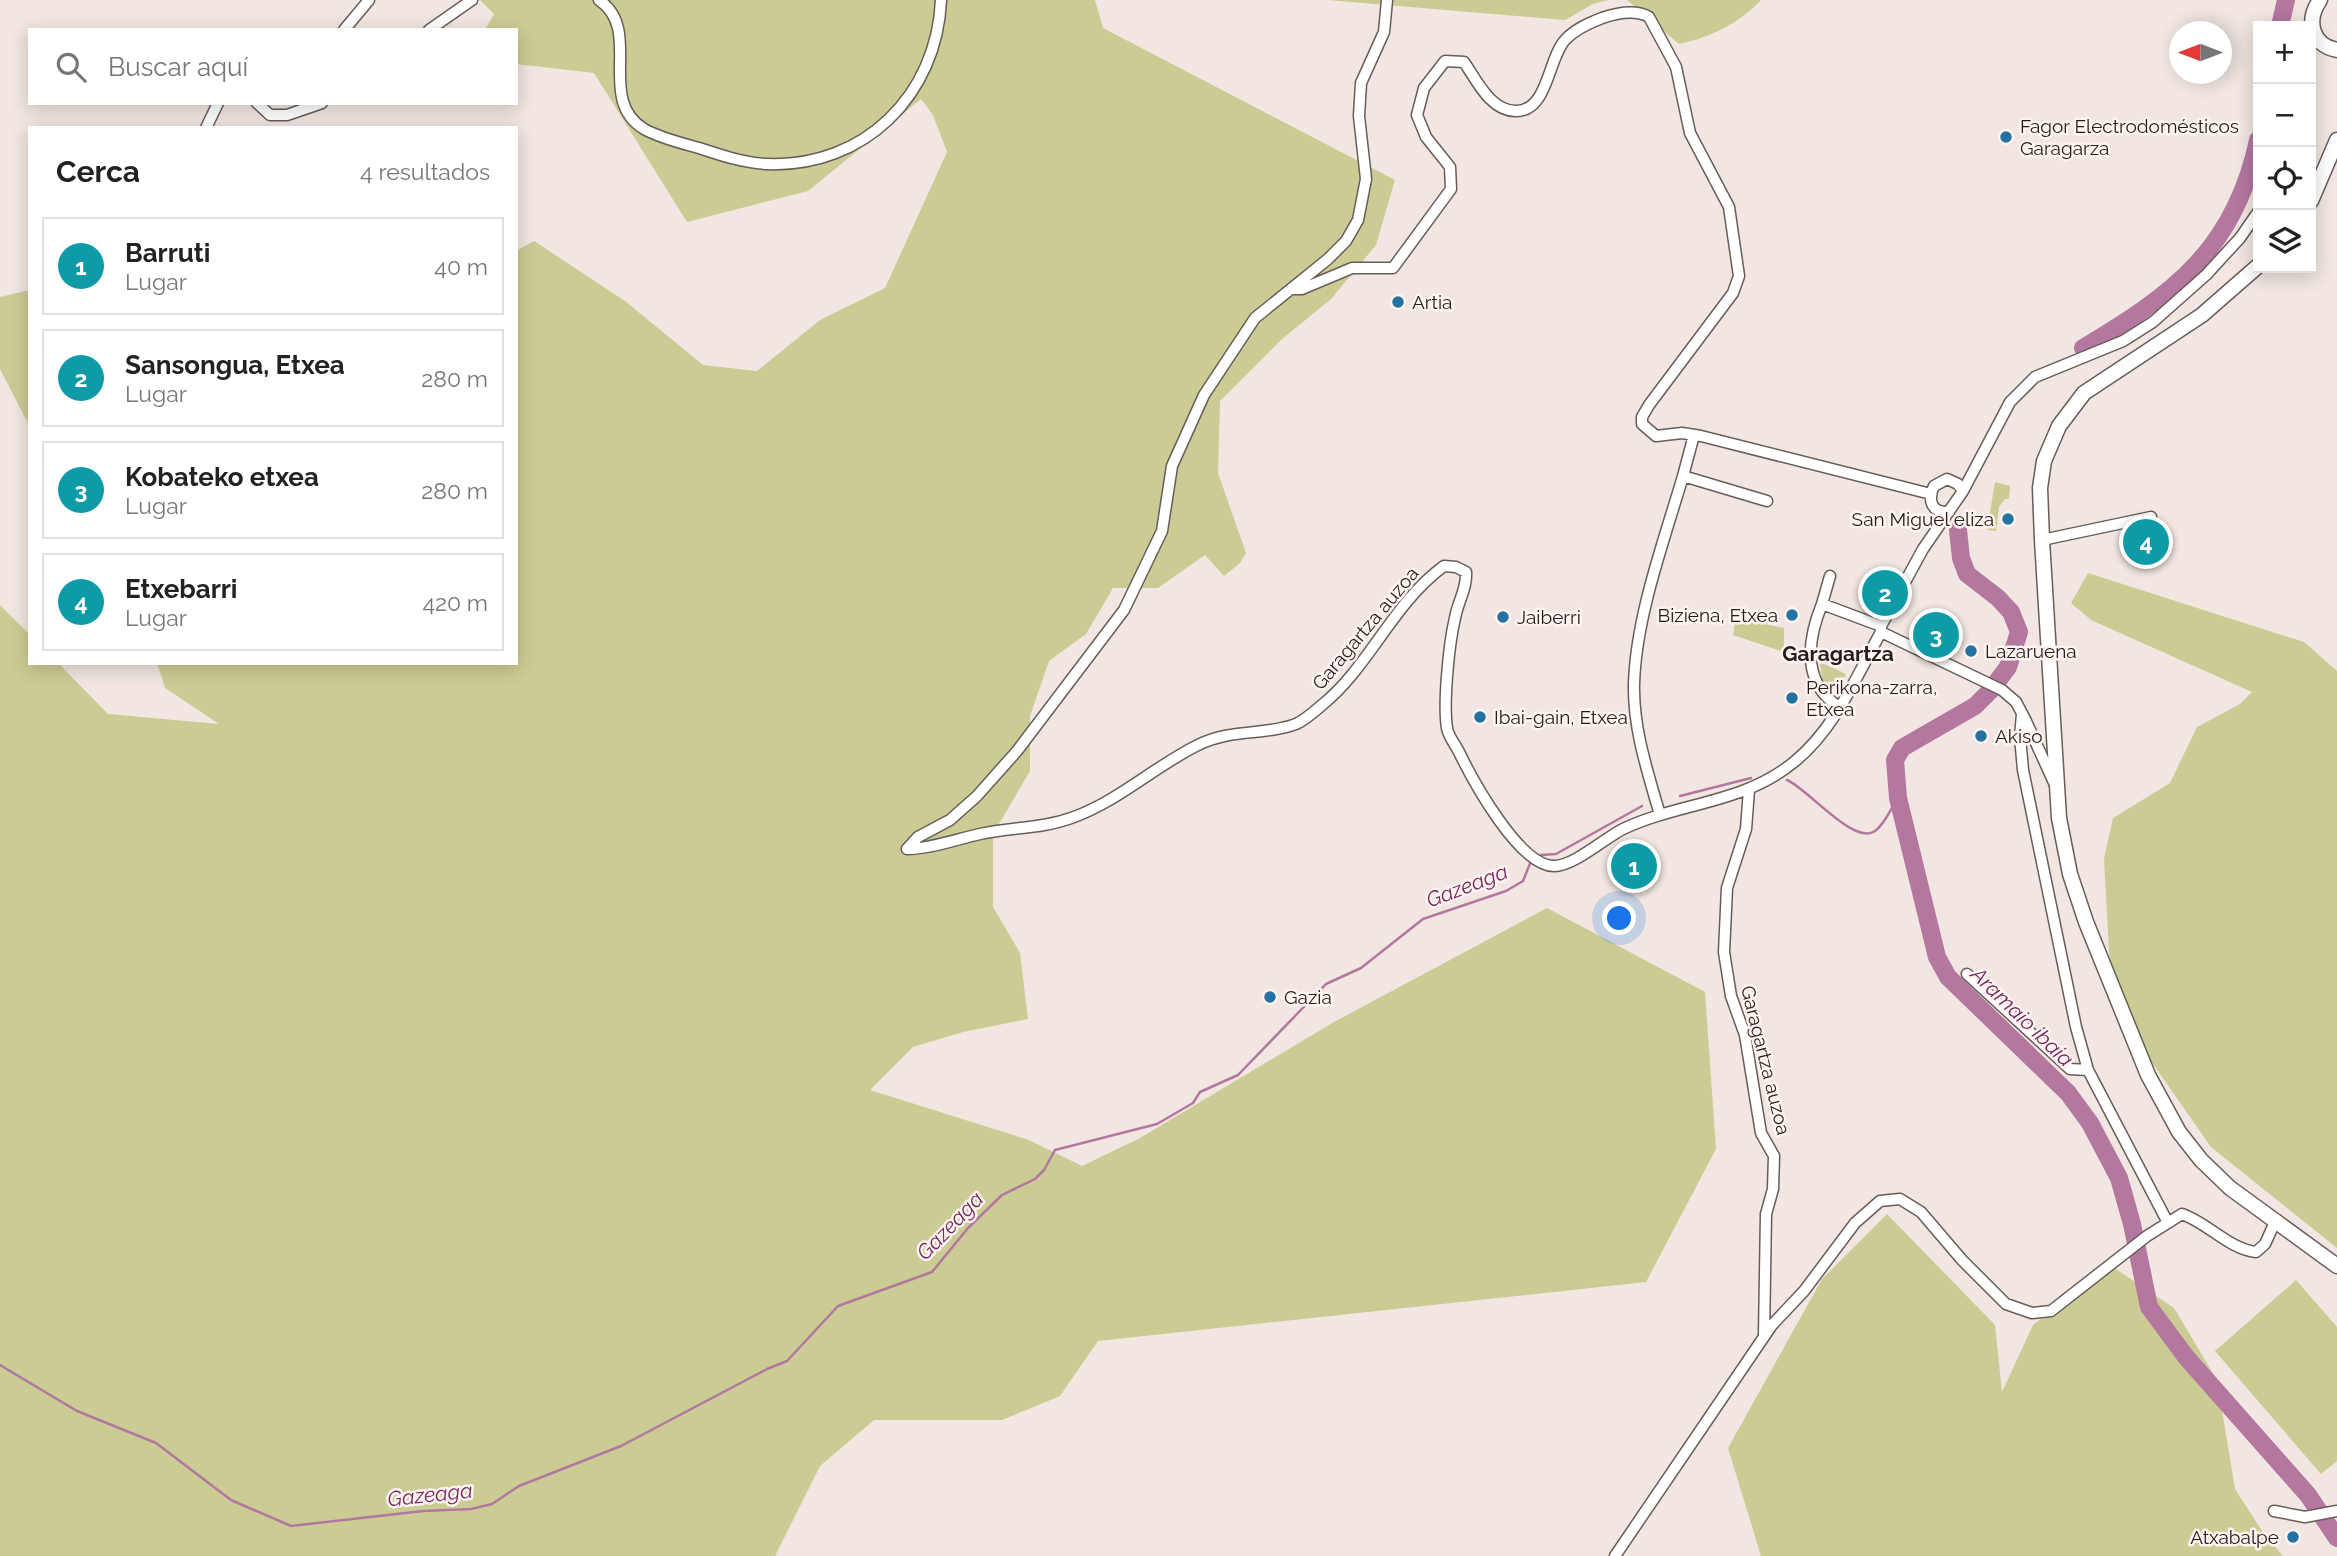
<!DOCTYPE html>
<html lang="es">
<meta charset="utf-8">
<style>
body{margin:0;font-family:Raleway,sans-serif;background:#f6f6f6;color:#222}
.controls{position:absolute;right:21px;top:21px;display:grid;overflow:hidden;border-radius:0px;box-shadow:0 4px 18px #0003}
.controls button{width:63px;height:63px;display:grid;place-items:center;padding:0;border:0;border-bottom:2px solid #e0e0e0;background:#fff;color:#222;font:35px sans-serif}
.compass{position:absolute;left:2169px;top:21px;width:63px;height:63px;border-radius:50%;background:#fff;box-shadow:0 4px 18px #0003;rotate:270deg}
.you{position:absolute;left:1620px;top:919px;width:24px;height:24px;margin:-18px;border:5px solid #fff;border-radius:50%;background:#1a73e8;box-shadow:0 0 0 10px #1a73e833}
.badge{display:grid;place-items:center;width:46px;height:46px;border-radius:50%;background:#0f766e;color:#fff;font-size:23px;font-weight:700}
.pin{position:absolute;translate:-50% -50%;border:4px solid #fff;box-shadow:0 2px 7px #0006}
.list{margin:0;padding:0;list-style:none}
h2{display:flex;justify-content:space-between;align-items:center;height:91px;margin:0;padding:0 28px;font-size:30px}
h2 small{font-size:23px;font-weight:400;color:#767676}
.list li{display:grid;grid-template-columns:46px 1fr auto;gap:21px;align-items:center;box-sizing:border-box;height:98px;margin:0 14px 14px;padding:0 14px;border:2px solid #e0e0e0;border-radius:0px}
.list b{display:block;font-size:26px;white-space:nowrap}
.list p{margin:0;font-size:23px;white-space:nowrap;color:#767676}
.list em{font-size:23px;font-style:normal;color:#767676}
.icon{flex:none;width:38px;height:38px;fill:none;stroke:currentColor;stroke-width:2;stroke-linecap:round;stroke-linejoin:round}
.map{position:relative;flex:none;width:2337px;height:1556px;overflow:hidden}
.search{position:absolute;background:#fff;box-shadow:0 4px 18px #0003;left:28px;top:28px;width:490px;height:77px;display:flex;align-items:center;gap:18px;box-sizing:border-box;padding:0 24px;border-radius:0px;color:#767676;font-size:26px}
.panel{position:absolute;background:#fff;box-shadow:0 4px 18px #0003;left:28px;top:126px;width:490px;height:539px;border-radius:0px}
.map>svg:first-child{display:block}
</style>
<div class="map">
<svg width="2337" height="1556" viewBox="0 0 2337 1556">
<rect width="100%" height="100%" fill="#f1e6e1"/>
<!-- green -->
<path fill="#cbcc94" d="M480,0H1095L1103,28L1395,180L1376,245L1331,299L1281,340L1220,401L1218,473L1246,553L1240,563L1224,576L1205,555L1158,588H1113L1086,634L1049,661L1030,716V771L993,834V907L1020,953L1028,1019L963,1032L913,1047L870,1090L1029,1140L1082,1166L1140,1138L1334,1022L1547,908L1705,992L1716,1149L1646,1282L1098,1341L1060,1396L1002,1420H874L820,1466L775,1556H0V605L30,635V663H58L108,714L219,724L165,688L157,663H516V251L534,241L625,301L703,365L757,371L820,320L885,288L947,152L933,115L921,99L808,191L687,222L594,73L516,64V30H485L494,14Z
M1327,0H1608L1593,4L1565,20Z
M1627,0H1761C1740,23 1709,38 1679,44Z
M30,290V427L0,369V297Z
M1995,482L2010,486L2009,499H2005L1999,507L1996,531L1987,530Z
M2088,573L2304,642L2337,671V1248L2211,1147L2146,1054L2110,967L2104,859L2113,818L2170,783L2197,727L2240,704L2252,692L2091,620L2071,603Z
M1736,618L1784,628V652L1733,635Z
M1822,663L1846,674L1837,691L1823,685L1820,664Z
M1887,1214L1995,1325L2002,1392L2033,1325L2110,1265L2174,1308L2217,1380L2235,1489L2264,1534L2283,1556H1761L1728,1448L1822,1279Z
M2296,1280L2337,1327V1461L2321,1474L2215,1351Z"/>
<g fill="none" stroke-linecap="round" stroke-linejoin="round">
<!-- stream -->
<path stroke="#b477a0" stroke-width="2.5" d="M1787,780C1807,788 1854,846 1875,831C1885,824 1891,808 1898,798
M1680,796L1751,778
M1541,855L1556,854L1642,806
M0,1365L77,1411L156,1443L231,1500L291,1526L423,1511L471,1509L492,1504L519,1486L621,1446L767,1369L787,1361L838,1306L932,1272L968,1228L1002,1195L1035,1179L1044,1170L1055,1150L1157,1124L1193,1103L1200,1092L1238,1075L1326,984L1361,968L1423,919L1506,891L1523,881L1531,861"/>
<!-- river -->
<path stroke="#b477a0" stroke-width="18" d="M2280,26L2286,0
M2083,348C2174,294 2235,249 2258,140
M1958,530L1961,558L1967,574L1998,598L2011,612L2019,632L2008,667L1990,691L1975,706L1902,748L1895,760L1898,798L1937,957L1948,977L2068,1093L2090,1123L2119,1178L2132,1224L2149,1307L2186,1357L2308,1495L2337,1538"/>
<defs>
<path id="minor" d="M599,0C644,30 595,99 644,129C660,138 681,143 699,148C720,155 744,163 767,164C864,168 937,95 941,0
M344,30L369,0
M429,30L472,0
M257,103L270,115H287L322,103
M206,128L218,103
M1291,289H1302L1352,268H1393L1451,189L1450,167L1426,137L1417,115L1424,88L1445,61L1464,62C1477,81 1491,112 1517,111C1548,110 1548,59 1565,40C1575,29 1589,23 1602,18C1617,13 1635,9 1649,17L1676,67L1690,133L1729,207L1739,276L1733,293L1649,405L1642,417V424L1656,436L1682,433L1701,436L1931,494
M1694,435L1683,476L1767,501
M1949,512C1932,513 1927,501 1934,486L1947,479L1958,484L1963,491
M2042,540L2151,517
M1822,604L1830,576
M1881,632L2002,690L2016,702L2025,719L2056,787
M1839,707C1802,683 1807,641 1822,604L1881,626
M2022,714L2020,737L2023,770L2076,1027L2088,1070L2167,1221
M1749,790L1746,829L1727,888L1724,952L1731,996L1745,1035L1761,1133L1774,1156L1773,1189L1766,1214L1764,1335
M1660,815C1648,773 1633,729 1634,684C1636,616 1664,541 1683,476
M907,849C930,849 957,839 980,834C1012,827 1042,829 1074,817C1120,800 1155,766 1198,745C1233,728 1264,736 1296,724C1305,720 1314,712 1322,705C1370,666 1393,603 1444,566L1456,567L1466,572C1467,589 1458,601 1455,618C1449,643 1443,703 1447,728C1448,736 1455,744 1459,752C1472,779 1519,866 1554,866C1574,866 1605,838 1623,829C1680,802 1743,804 1794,762C1835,729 1856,677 1881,632V626L1923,549L1963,491L2010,402L2035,377L2123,341L2153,322L2206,275L2240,238L2258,212
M907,849L918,837L950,820L977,796L1017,751L1124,610L1162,531L1172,466L1204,395L1255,318L1328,259L1346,241L1358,220L1366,179L1359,116L1361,83L1384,32L1387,0
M1967,974L2070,1069L2088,1070
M2274,1511L2305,1517L2337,1511
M1615,1556L1772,1325L1804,1291L1855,1223L1880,1201L1900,1199L1921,1212L1962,1260L2006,1304L2032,1313L2051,1311L2147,1236L2182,1214C2208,1223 2229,1249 2256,1252L2265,1244L2275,1222"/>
<path id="major" d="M2320,0C2306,20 2311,45 2337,50
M2311,201L2337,140
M2258,266L2202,315L2084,393L2059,426L2044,461L2040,488L2042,540L2059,818L2070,874L2086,922L2148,1075L2179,1132L2201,1160L2230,1188L2337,1266"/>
</defs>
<!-- minor casing -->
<use href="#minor" stroke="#675d59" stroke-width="13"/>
<!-- major casing -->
<use href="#major" stroke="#675d59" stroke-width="17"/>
<!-- minor -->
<use href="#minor" stroke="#fff" stroke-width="10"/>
<!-- major -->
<use href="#major" stroke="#fff" stroke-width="14"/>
</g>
<!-- markers -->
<g fill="#2471a3" stroke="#fff3ef" stroke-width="2.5">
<circle cx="2006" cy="137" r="7"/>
<circle cx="1398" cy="302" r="7"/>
<circle cx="2008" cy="519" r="7"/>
<circle cx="1792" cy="615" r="7"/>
<circle cx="1503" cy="617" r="7"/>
<circle cx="1971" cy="651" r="7"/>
<circle cx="1792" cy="698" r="7"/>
<circle cx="1480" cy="717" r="7"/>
<circle cx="1981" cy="736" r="7"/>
<circle cx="1270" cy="997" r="7"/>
<circle cx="2293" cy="1537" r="7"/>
</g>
<g text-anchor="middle" stroke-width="5" stroke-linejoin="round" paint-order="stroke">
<!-- poi labels -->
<g font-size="19" fill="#221e1c" stroke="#fff3ef" text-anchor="start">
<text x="2020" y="133">Fagor Electrodomésticos<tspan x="2020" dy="22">Garagarza</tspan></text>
<text x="1412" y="309">Artia</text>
<text x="1994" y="526" text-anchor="end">San Miguel eliza</text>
<text x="1778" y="622" text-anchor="end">Biziena, Etxea</text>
<text x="1517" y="624">Jaiberri</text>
<text x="1985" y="658">Lazaruena</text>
<text x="1806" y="694">Perikona-zarra,<tspan x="1806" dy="22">Etxea</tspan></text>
<text x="1494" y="724">Ibai-gain, Etxea</text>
<text x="1995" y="743">Akiso</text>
<text x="1284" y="1004">Gazia</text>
<text x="2279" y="1544" text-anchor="end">Atxabalpe</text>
</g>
<!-- street labels -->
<g font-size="19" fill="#221e1c" stroke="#fff3ef">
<text transform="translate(1365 628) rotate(-50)" y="7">Garagartza auzoa</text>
<text transform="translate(1766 1060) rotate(76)" y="7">Garagartza auzoa</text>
</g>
<!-- neighbourhood labels -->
<g font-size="21" font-weight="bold" fill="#221e1c" stroke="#fff3ef">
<text x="1838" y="661">Garagartza</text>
</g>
<!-- water labels -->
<g font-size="21" font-style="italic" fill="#71275e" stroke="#fff3ef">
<text transform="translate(1467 886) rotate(-21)" y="7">Gazeaga</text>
<text transform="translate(2022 1017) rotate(44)" y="7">Aramaio ibaia</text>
<text transform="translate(950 1226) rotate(-46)" y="7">Gazeaga</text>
<text transform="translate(430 1495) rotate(-6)" y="7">Gazeaga</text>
</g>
</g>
</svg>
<div class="controls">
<button>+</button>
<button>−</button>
<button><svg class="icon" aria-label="locate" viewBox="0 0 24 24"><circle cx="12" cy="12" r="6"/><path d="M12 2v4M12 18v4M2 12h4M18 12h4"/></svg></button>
<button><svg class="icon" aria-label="layers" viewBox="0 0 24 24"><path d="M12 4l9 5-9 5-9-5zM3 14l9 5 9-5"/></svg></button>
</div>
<svg class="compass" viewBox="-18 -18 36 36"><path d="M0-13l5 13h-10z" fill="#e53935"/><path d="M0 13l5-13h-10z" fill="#767676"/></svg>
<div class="you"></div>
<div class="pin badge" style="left:1634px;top:866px;background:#0f9aa8">1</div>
<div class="pin badge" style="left:1885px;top:593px;background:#0f9aa8">2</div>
<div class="pin badge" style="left:1936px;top:635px;background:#0f9aa8">3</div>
<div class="pin badge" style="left:2146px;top:542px;background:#0f9aa8">4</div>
<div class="search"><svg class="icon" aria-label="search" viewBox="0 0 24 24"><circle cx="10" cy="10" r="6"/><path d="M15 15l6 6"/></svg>Buscar aquí</div>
<section class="panel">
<h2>Cerca<small>4 resultados</small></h2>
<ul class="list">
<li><span class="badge" style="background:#0f9aa8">1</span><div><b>Barruti</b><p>Lugar</p></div><em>40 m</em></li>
<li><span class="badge" style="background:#0f9aa8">2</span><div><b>Sansongua, Etxea</b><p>Lugar</p></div><em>280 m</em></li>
<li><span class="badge" style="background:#0f9aa8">3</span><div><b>Kobateko etxea</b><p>Lugar</p></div><em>280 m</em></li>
<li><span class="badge" style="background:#0f9aa8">4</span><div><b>Etxebarri</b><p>Lugar</p></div><em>420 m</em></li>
</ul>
</section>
</div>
